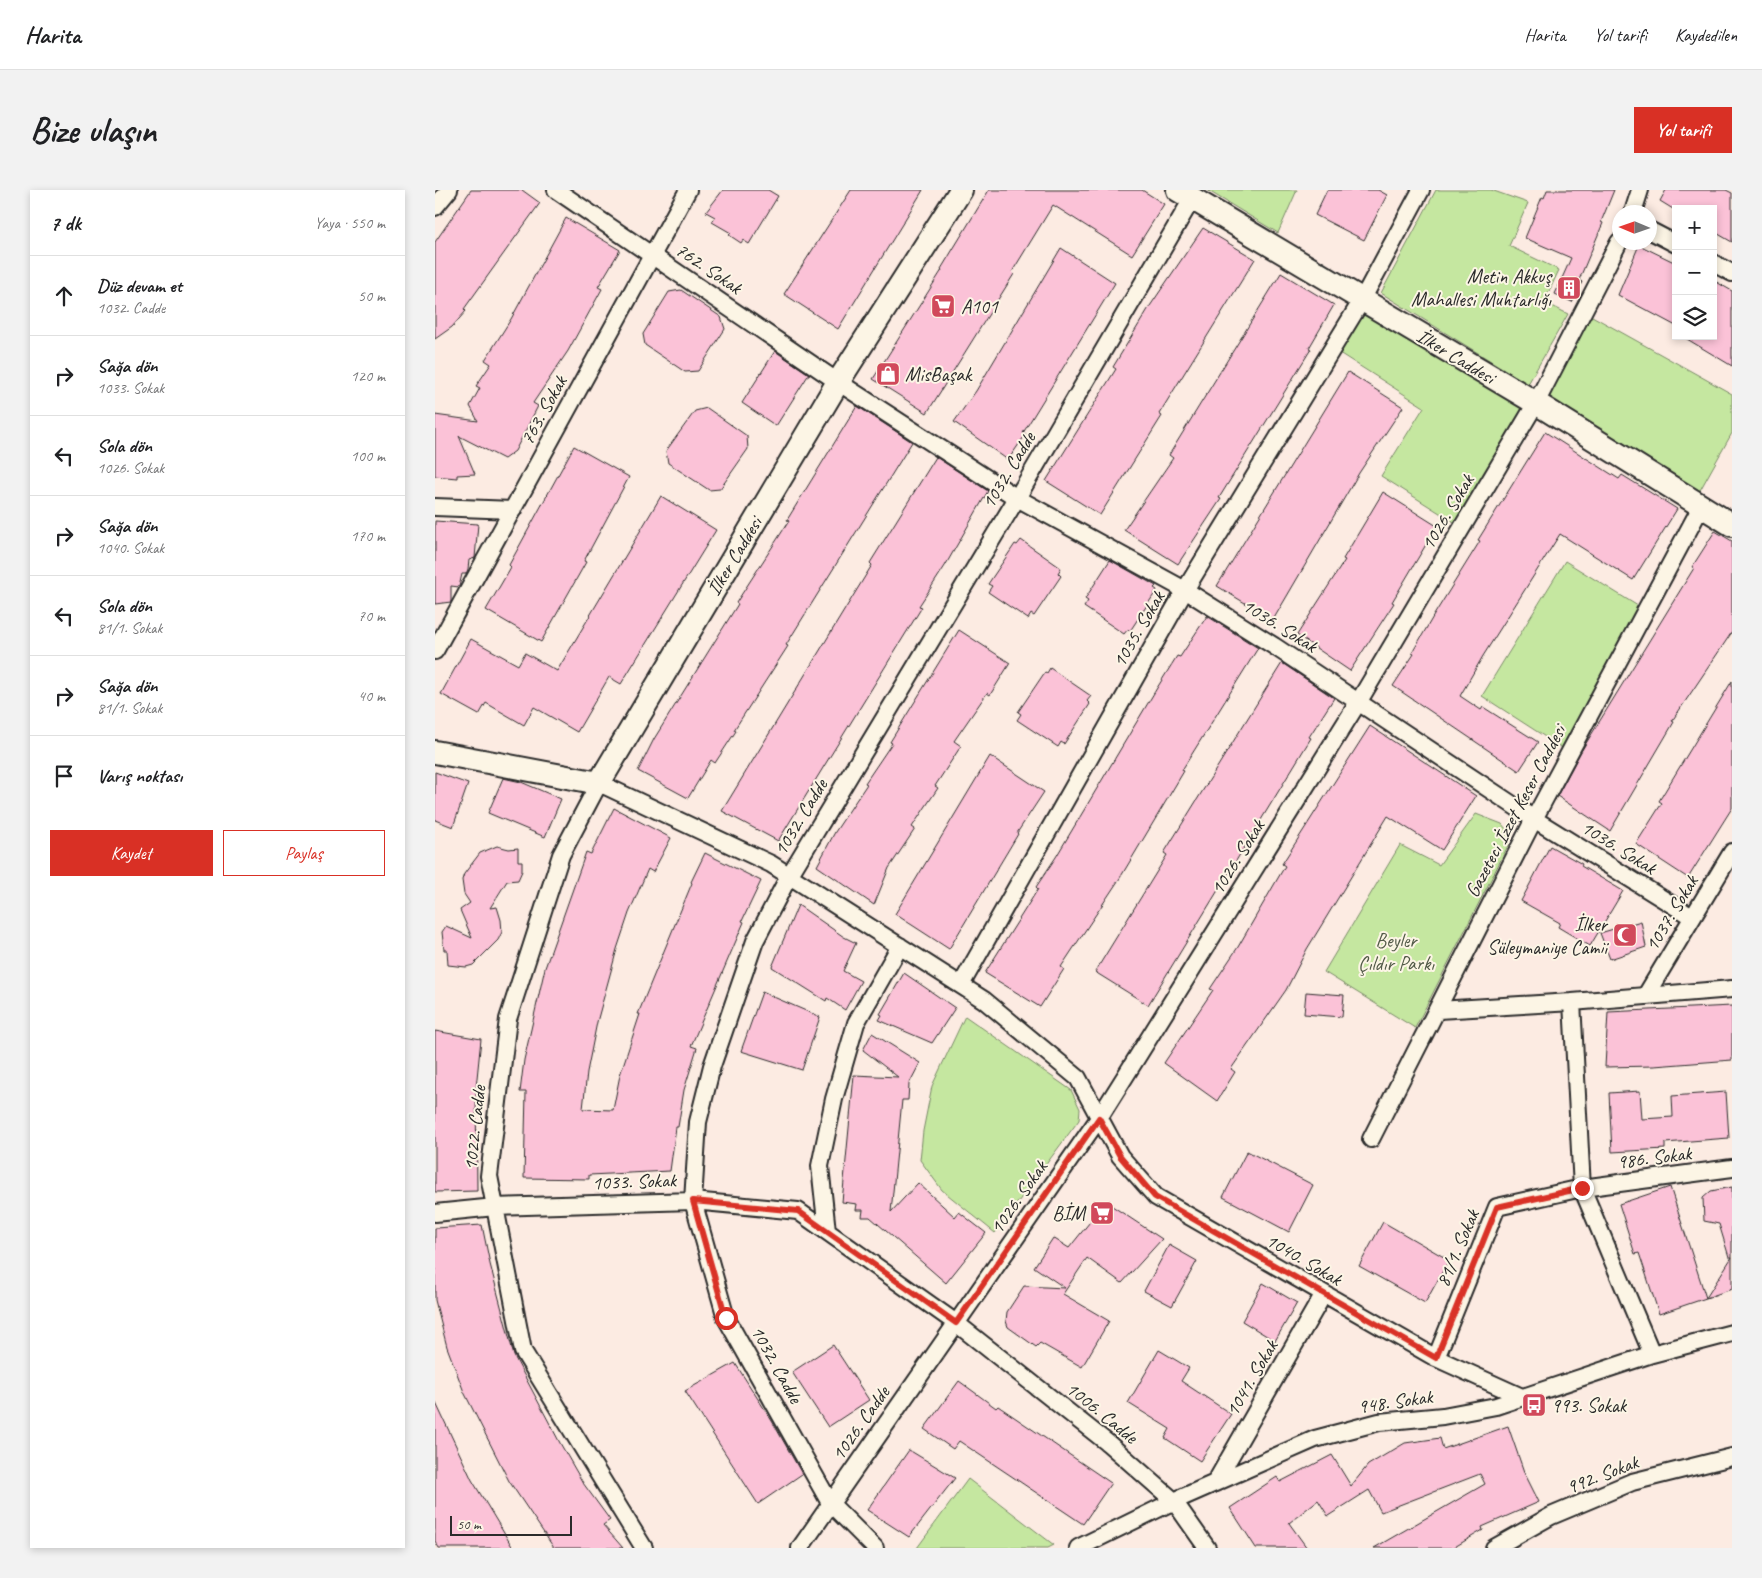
<!DOCTYPE html>
<html lang="tr">
<meta charset="utf-8">
<style>
body{margin:0;font-family:Caveat,sans-serif;background:#f2f2f2;color:#202124}
.controls{position:absolute;right:15px;top:15px;display:grid;overflow:hidden;border-radius:0px;box-shadow:0 2px 8px #0003}
.controls button{width:45px;height:45px;display:grid;place-items:center;padding:0;border:0;border-bottom:1px solid #e0e0e0;background:#fff;color:#202124;font:25px sans-serif}
.compass{position:absolute;left:1177px;top:15px;width:45px;height:45px;border-radius:50%;background:#fff;box-shadow:0 2px 8px #0003;rotate:272deg}
.scale{position:absolute;left:15px;bottom:12px;width:122px;box-sizing:border-box;padding-left:5px;border:2px solid #2b2b2b;border-top:0;font-size:14px;line-height:18px;white-space:nowrap;color:#2b2b2b;-webkit-text-stroke:4px #fcf5e5;paint-order:stroke}
.stop{position:absolute;width:15px;height:15px;margin:-11px;border:4px solid #d93025;border-radius:50%;background:#fff}
.stop.end{background:#d93025;border-color:#fff;box-shadow:0 1px 5px #0008}
.list{margin:0;padding:0;list-style:none}
h2{display:flex;justify-content:space-between;align-items:center;height:65px;margin:0;padding:0 20px;font-size:21px}
h2 small{font-size:16px;font-weight:400;color:#757577}
.list li{display:grid;grid-template-columns:32px 1fr auto;gap:15px;align-items:center;box-sizing:border-box;height:80px;padding:0 20px;border-top:1px solid #e0e0e0}
.list b{display:block;font-size:19px;white-space:nowrap}
.list p{margin:0;font-size:16px;white-space:nowrap;color:#757577}
.list em{font-size:16px;font-style:normal;color:#757577}
.actions{display:flex;gap:10px;padding:15px 20px}
.actions a{flex:1;padding:11px 0;border:1px solid #d93025;border-radius:0px;text-align:center;font-size:18px;color:#d93025}
.actions .main{background:#d93025;color:#fff}
.icon{flex:none;width:28px;height:28px;fill:none;stroke:currentColor;stroke-width:2;stroke-linecap:round;stroke-linejoin:round}
.map{position:relative;flex:none;width:1297px;height:1358px;overflow:hidden;border-radius:0px}
header{display:flex;align-items:center;gap:30px;box-sizing:border-box;height:70px;padding:0 25px;background:#fff;border-bottom:1px solid #e0e0e0}
header strong{font-size:24px}
nav{display:flex;gap:28px;margin-inline-start:auto;font-size:18px}
.intro{display:flex;align-items:center;justify-content:space-between;box-sizing:border-box;height:120px;padding:0 30px}
h1{margin:0;font-size:35px}
.button{padding:12px 22px;border-radius:0px;background:#d93025;color:#fff;font-size:18px;font-weight:700}
main{display:flex;gap:30px;padding:0 30px}
aside{flex:1;background:#fff;border-radius:0px;box-shadow:0 2px 8px #0003}
.map>svg:first-child{display:block}
</style>
<header>
<strong>Harita</strong>
<nav><a>Harita</a><a>Yol tarifi</a><a>Kaydedilen</a></nav>
</header>
<div class="intro"><h1>Bize ulaşın</h1><a class="button">Yol tarifi</a></div>
<main>
<aside>
<h2>7 dk<small>Yaya · 550 m</small></h2>
<ul class="list">
<li><svg class="icon" aria-label="ahead" viewBox="0 0 24 24"><path d="M12 20V5M6 11l6-6 6 6"/></svg><div><b>Düz devam et</b><p>1032. Cadde</p></div><em>50 m</em></li>
<li><svg class="icon" aria-label="right" viewBox="0 0 24 24"><path d="M7 20v-9h11M14 6l5 5-5 5"/></svg><div><b>Sağa dön</b><p>1033. Sokak</p></div><em>120 m</em></li>
<li><svg class="icon" aria-label="left" viewBox="0 0 24 24"><path d="M17 20v-9H6M10 6l-5 5 5 5"/></svg><div><b>Sola dön</b><p>1026. Sokak</p></div><em>100 m</em></li>
<li><svg class="icon" aria-label="right" viewBox="0 0 24 24"><path d="M7 20v-9h11M14 6l5 5-5 5"/></svg><div><b>Sağa dön</b><p>1040. Sokak</p></div><em>170 m</em></li>
<li><svg class="icon" aria-label="left" viewBox="0 0 24 24"><path d="M17 20v-9H6M10 6l-5 5 5 5"/></svg><div><b>Sola dön</b><p>81/1. Sokak</p></div><em>70 m</em></li>
<li><svg class="icon" aria-label="right" viewBox="0 0 24 24"><path d="M7 20v-9h11M14 6l5 5-5 5"/></svg><div><b>Sağa dön</b><p>81/1. Sokak</p></div><em>40 m</em></li>
<li><svg class="icon" aria-label="arrive" viewBox="0 0 24 24"><path d="M6 21V4h12l-3 4 3 4H6"/></svg><div><b>Varış noktası</b></div></li>
</ul>
<div class="actions"><a class="main">Kaydet</a><a>Paylaş</a></div>
</aside>
<div class="map">
<svg width="1297" height="1358" viewBox="0 0 1297 1358">
<rect width="100%" height="100%" fill="#fcebe2"/>
<filter id="ink" filterUnits="userSpaceOnUse"><feTurbulence type="fractalNoise" baseFrequency=".02" numOctaves="2"/><feDisplacementMap in="SourceGraphic" scale="10" xChannelSelector="R" yChannelSelector="G"/><feConvolveMatrix kernelMatrix="1 2 1 2 8 2 1 2 1" color-interpolation-filters="sRGB"/></filter>
<g filter="url(#ink)">
<!-- green -->
<path fill="#c5e7a0" stroke="#788966" d="M772,0H862L843,43Z
M1001,0H1056L1093,13L1074,56L1124,80L1109,112L1133,124L1093,194L946,103Z
M927,110L1101,213L1148,121L1297,204V243L1259,311L1101,213L1027,337L946,286L989,217L898,159Z
M1130,371L1211,421L1135,563L1047,506Z
M1041,624L1067,634L1075,644L1074,654L980,838L889,782L965,655L1004,675Z
M530,826L636,900L645,919L644,930L560,1043L507,1000L485,970L488,941L497,896Z
M533,1289L619,1355L613,1358H482Z"/>
<!-- building -->
<path fill="#fbc2d7" stroke="#2b2b2b" d="M36,0H87L105,13L29,119L31,121L17,137L0,149V52Z
M288,0H333L343,6L314,54L308,50L306,53L294,45L296,43L277,32L280,27L271,22Z
M416,0H488L403,139L349,104Z
M554,0H707L729,14L697,65L618,15L577,82L579,84L492,223L438,189L507,80L506,79Z
M892,0H943L952,5L929,50L880,25Z
M1112,0H1179L1166,32L1168,33L1144,90L1147,92L1137,112L1120,104L1136,68L1090,48L1107,7L1109,8Z
M1231,0H1291L1297,3V52L1278,41V19H1238L1225,11Z
M131,28L185,60L163,97L167,99L133,161L98,213L103,216L80,261L69,269L24,246L40,284L22,285V288L0,286V225L43,231L35,216L45,198L41,196L56,174L50,170L76,129Z
M768,38L820,69L724,224L727,226L665,325L611,291L681,179L678,177L715,116Z
M1204,55L1241,73V136L1183,105Z
M626,58L680,93L588,243L591,244L573,270L519,232L541,201Z
M846,83L899,115L874,158L876,159L784,308L786,309L743,374L689,340L738,268L734,265Z
M1278,90L1297,101V176L1247,146H1278Z
M246,100L286,127L290,139L263,181L250,182L210,155L208,144L234,102Z
M340,161L374,184L341,236L307,213Z
M913,182L968,217L924,283L838,430L782,396Z
M422,216L477,252L351,455L353,456L299,540L301,541L280,573L276,570L253,608L203,581L219,549L303,414L301,413L354,331L352,330Z
M272,218L312,246L313,259L285,299L274,300L233,273L231,261L260,221Z
M1110,242L1184,289L1187,285L1242,319L1198,390L1125,344L1048,466L1025,506L1046,520L1048,517L1103,552L1084,581L958,496L979,464L977,463L999,425L1045,351L1043,350Z
M139,256L194,287L149,371L151,372L106,452L51,420L76,377L74,375Z
M501,267L553,301L510,376L484,416L487,417L343,651L287,621L437,375L435,373Z
M948,302L1002,336L957,412L959,413L915,481L862,445L910,370L908,369Z
M226,306L281,340L186,494L174,487L142,542L99,517L89,535L51,513L44,525L6,504L36,449L83,475L90,463L122,481Z
M0,331L43,334L40,368L34,370L33,379L31,384H27L24,397L16,396V412L0,414Z
M1280,341L1297,351V442L1237,531L1239,532L1175,641L1122,606L1145,563L1259,378L1257,377Z
M586,350L626,378L623,383L626,386L599,426L596,424L593,429L553,402L557,396L553,394L580,354L582,355Z
M675,370L721,396L719,398L722,400L695,441L693,439L689,444L649,417L653,411L650,409Z
M772,426L823,458L747,580L749,581L685,688L626,777L629,779L605,817L550,783L603,699L601,697L621,667L722,498L742,466L745,467Z
M524,440L575,473L555,505L552,503L519,551L526,556L500,596L503,598L477,637L480,639L454,678L439,715L382,676L400,642L432,594L430,593L457,553L455,552Z
M847,473L899,508L874,547L876,548L713,815L660,782L732,665L729,663Z
M615,478L656,506L652,511L655,514L629,554L626,552L623,557L582,530L586,524L583,522L610,482L612,483Z
M1297,491V618L1253,688L1201,654L1227,613L1224,611Z
M935,536L1041,606L1007,660L953,626L872,759L851,800L796,879L800,882L782,911L729,873L778,800L775,799L803,757L850,676L847,674Z
M555,566L609,602L582,643L583,644L514,759L460,724Z
M0,582L33,594L18,637L0,630Z
M68,588L86,592L126,609L110,647L53,623Z
M179,618L236,648L218,682L213,679L194,723L182,759L162,832L152,882L148,919L178,920L185,885L205,824H203L257,693L256,692L270,663L326,691L307,731L309,732L256,856L262,858L249,900L243,937H241L235,981L154,985V989L89,988L91,902H85L89,870L110,778L151,662L156,664Z
M62,656L74,659L83,658V671H87V681L83,690L72,691L55,718L62,717L66,730L67,742L63,750L38,775L31,777L13,775L12,760H9L7,742L11,736L37,748L25,720L35,713L29,704L27,690L29,684L45,663Z
M1115,656L1147,674L1146,676L1188,701L1155,756L1123,737L1125,733L1086,711Z
M363,715L409,747L421,753L408,781L426,791L410,820L392,808L391,811L337,777Z
M1206,731L1211,757L1175,769L1165,743Z
M469,783L520,818L497,853L444,830L447,825L445,824Z
M327,802L385,827L367,880L306,861Z
M871,802L909,805L907,827L869,824Z
M1297,816V870L1219,876L1170,877L1173,822Z
M0,841L46,849L41,898L42,1001L0,1002Z
M437,843L485,873L474,894L473,910H467L456,1022L483,993L520,1027L524,1022L551,1043L511,1093L435,1027H427L428,1020H421L422,1014L407,1012L419,885L463,887L428,860Z
M1205,901L1207,929L1238,927L1237,906L1291,902L1294,948L1230,953V959L1177,962L1174,903Z
M812,961L878,995L854,1042L788,1007Z
M1235,997L1271,1108L1224,1124L1204,1063L1200,1064L1184,1014Z
M1297,997V1099L1271,1108L1297,1067H1294L1284,1034L1269,1031L1268,1008L1276,1001Z
M671,1012L727,1049L687,1093L652,1068L628,1104L674,1131L647,1177L605,1153L601,1157L573,1137L571,1131L572,1122L589,1096L630,1098L599,1077L618,1048L634,1058Z
M948,1032L1014,1070L990,1113L924,1076Z
M47,1035L55,1074L79,1166L125,1253L148,1293L175,1330L168,1335L188,1358H119L74,1291L29,1202L12,1157L0,1110V1038Z
M734,1055L762,1071L737,1116L709,1101Z
M828,1093L862,1113L840,1151L807,1131Z
M398,1155L434,1210L393,1237L357,1182Z
M724,1160L754,1178L746,1191L796,1224L765,1271L730,1248L735,1239L693,1213Z
M300,1173L337,1231L367,1284L323,1314L250,1201Z
M524,1191L561,1218L563,1216L676,1293L648,1334L524,1251L518,1259L489,1239Z
M0,1211L37,1290L78,1358H4L0,1351Z
M1073,1236L1089,1282L1104,1312L1047,1337L1048,1340L1018,1358H939L1050,1294L1045,1284L946,1322L934,1300L893,1326L883,1310L854,1333L872,1358H821L795,1318L842,1287L845,1292L897,1265L916,1296L933,1275L970,1253L1005,1248L1008,1259Z
M474,1260L520,1288L474,1347L432,1320Z"/>
<g fill="none" stroke-linecap="round" stroke-linejoin="round">
<defs>
<path id="street" d="M121,0L403,192L582,308L750,400L839,456L1099,629L1257,727
M0,17L14,0
M1198,22L1205,0
M1214,40L1241,54
M1278,73L1297,83
M0,317L78,320
M0,461L253,0
M526,795L750,400L927,110L986,0
M1211,805L1297,662
M1003,820L1137,812
M936,949L1099,629L1267,315
M0,1023L60,1017L258,1011L363,1021L521,1133L674,1254L739,1311L772,1358
M392,1041L385,976L399,909L421,833L465,756
M1217,1164L1147,998L1137,812L1297,799
M1001,1168L1062,1017L1147,998L1297,978
M780,1293L888,1105
M209,1358L88,1161L54,986L73,829L126,665L164,593L336,674L549,810L643,888L685,966L721,1007L1001,1168L1087,1207
M365,1358L664,928L691,885L924,511L1101,213L1184,52
M440,1358L395,1313L291,1128L258,1011L263,932L277,876L320,751L354,686L582,308L757,9
M643,1358L739,1311L880,1249L944,1232L1008,1226L1061,1216L1217,1164L1297,1143
M1059,1358L1116,1326L1197,1292L1297,1267"/>
<path id="secondary" d="M743,0L1101,213L1297,335
M0,562L164,593L403,192L526,0"/>
</defs>
<!-- street casing -->
<use href="#street" stroke="#2b2b2b" stroke-width="20"/>
<!-- secondary casing -->
<use href="#secondary" stroke="#2b2b2b" stroke-width="26"/>
<!-- street -->
<use href="#street" stroke="#fcf5e5" stroke-width="16"/>
<!-- secondary -->
<use href="#secondary" stroke="#fcf5e5" stroke-width="22"/>
</g>
</g>
<g fill="none" stroke-linecap="round" stroke-linejoin="round" filter="url(#ink)">
<!-- route -->
<path stroke="#d93025" stroke-width="6" d="M291,1128L258,1011L363,1021L521,1133L664,928L685,966L720,1007L1001,1168L1062,1017L1147,998"/>
</g>
<!-- icons -->
<defs>
<symbol id="building-square" viewBox="-11 -11 22 22"><rect x="-9" y="-9" width="18" height="18" rx="4" fill="#d1495b" stroke="#fcf5e5"/><path d="M-4-6H4V6H1V3H-1V6H-4ZM-2.5-4.3h1.7v1.8h-1.7ZM.8-4.3h1.7v1.8H.8ZM-2.5-1h1.7V.8h-1.7ZM.8-1h1.7V.8H.8Z" fill="#fff"/></symbol>
<symbol id="supermarket-square" viewBox="-11 -11 22 22"><rect x="-9" y="-9" width="18" height="18" rx="4" fill="#d1495b" stroke="#fcf5e5"/><path d="M-6-5.5h2.5l.6 2H6L4.5 2H-2.5L-4.4-4H-6ZM-1.5 3.2a1.3 1.3 0 1 0 .1 0ZM3 3.2a1.3 1.3 0 1 0 .1 0Z" fill="#fff"/></symbol>
<symbol id="shop-square" viewBox="-11 -11 22 22"><rect x="-9" y="-9" width="18" height="18" rx="4" fill="#d1495b" stroke="#fcf5e5"/><path d="M-5-2.5h2.3a2.7 3.5 0 0 1 5.4 0H5L5.5 6h-11ZM-1.5-2.5h3a1.5 2.3 0 0 0-3 0Z" fill="#fff"/></symbol>
<symbol id="mosque-square" viewBox="-11 -11 22 22"><rect x="-9" y="-9" width="18" height="18" rx="4" fill="#d1495b" stroke="#fcf5e5"/><path d="M3.5-4.9A6 6 0 1 0 3.5 4.9A5 5 0 1 1 3.5-4.9Z" fill="#fff"/></symbol>
<symbol id="bus-square" viewBox="-11 -11 22 22"><rect x="-9" y="-9" width="18" height="18" rx="4" fill="#d1495b" stroke="#fcf5e5"/><path d="M-5-6H5V4H4V6H2V4H-2V6H-4V4H-5ZM-3.5-4V0h7V-4ZM-3.5 1.2v1.5H-2V1.2ZM2 1.2v1.5H3.5V1.2Z" fill="#fff"/></symbol>
</defs>
<g fill-rule="evenodd">
<use href="#building-square" x="1120" y="84" width="28" height="28"/>
<use href="#supermarket-square" x="494" y="102" width="28" height="28"/>
<use href="#shop-square" x="439" y="170" width="28" height="28"/>
<use href="#mosque-square" x="1176" y="731" width="28" height="28"/>
<use href="#supermarket-square" x="653" y="1009" width="28" height="28"/>
<use href="#bus-square" x="1085" y="1201" width="28" height="28"/>
</g>
<g text-anchor="middle" stroke-width="4" stroke-linejoin="round" paint-order="stroke">
<!-- street labels -->
<g font-size="20" fill="#2b2b2b" stroke="#fcf5e5">
<text transform="translate(274 78) rotate(34)" y="7">762. Sokak</text>
<text transform="translate(1021 166) rotate(31)" y="7">İlker Caddesi</text>
<text transform="translate(108 220) rotate(-61)" y="7">763. Sokak</text>
<text transform="translate(573 280) rotate(-59)" y="7">1032. Cadde</text>
<text transform="translate(1012 322) rotate(-59)" y="7">1026. Sokak</text>
<text transform="translate(299 366) rotate(-59)" y="7">İlker Caddesi</text>
<text transform="translate(845 435) rotate(32)" y="7">1036. Sokak</text>
<text transform="translate(703 439) rotate(-60)" y="7">1035. Sokak</text>
<text transform="translate(1080 621) rotate(-62)" y="7">Gazeteci İzzet Keser Caddesi</text>
<text transform="translate(365 627) rotate(-59)" y="7">1032. Cadde</text>
<text transform="translate(1184 657) rotate(32)" y="7">1036. Sokak</text>
<text transform="translate(802 667) rotate(-58)" y="7">1026. Sokak</text>
<text transform="translate(1236 723) rotate(-59)" y="7">1037. Sokak</text>
<text transform="translate(39 938) rotate(-84)" y="7">1022. Cadde</text>
<text transform="translate(1219 967) rotate(-7)" y="7">986. Sokak</text>
<text transform="translate(199 991) rotate(-2)" y="7">1033. Sokak</text>
<text transform="translate(583 1007) rotate(-55)" y="7">1026. Sokak</text>
<text transform="translate(1022 1058) rotate(-67)" y="7">81/1. Sokak</text>
<text transform="translate(869 1069) rotate(30)" y="7">1040. Sokak</text>
<text transform="translate(342 1174) rotate(61)" y="7">1032. Cadde</text>
<text transform="translate(816 1188) rotate(-60)" y="7">1041. Sokak</text>
<text transform="translate(960 1211) rotate(-8)" y="7">948. Sokak</text>
<text transform="translate(667 1222) rotate(39)" y="7">1006. Cadde</text>
<text transform="translate(425 1233) rotate(-55)" y="7">1026. Cadde</text>
<text transform="translate(1167 1284) rotate(-21)" y="7">992. Sokak</text>
</g>
<!-- poi labels -->
<g font-size="20" fill="#2b2b2b" stroke="#fcf5e5" text-anchor="end">
<text x="1116" y="93">Metin Akkuş<tspan x="1116" dy="23">Mahallesi Muhtarlığı</tspan></text>
<text x="526" y="123" text-anchor="start">A101</text>
<text x="470" y="191" text-anchor="start">MisBaşak</text>
<text x="1172" y="741">İlker<tspan x="1172" dy="23">Süleymaniye Camii</tspan></text>
<text x="650" y="1030">BİM</text>
<text x="1116" y="1222" text-anchor="start">993. Sokak</text>
</g>
<!-- park labels -->
<g font-size="20" fill="#525a48" stroke="#fcf5e5">
<text x="961" y="757">Beyler<tspan x="961" dy="23">Çıldır Parkı</tspan></text>
</g>
</g>
</svg>
<div class="controls">
<button>+</button>
<button>−</button>
<button><svg class="icon" aria-label="layers" viewBox="0 0 24 24"><path d="M12 4l9 5-9 5-9-5zM3 14l9 5 9-5"/></svg></button>
</div>
<svg class="compass" viewBox="-18 -18 36 36"><path d="M0-13l5 13h-10z" fill="#e53935"/><path d="M0 13l5-13h-10z" fill="#757577"/></svg>
<div class="scale">50 m</div>
<div class="stop" style="left:291px;top:1128px"></div>
<div class="stop end" style="left:1147px;top:998px"></div>
</div>
</main>
